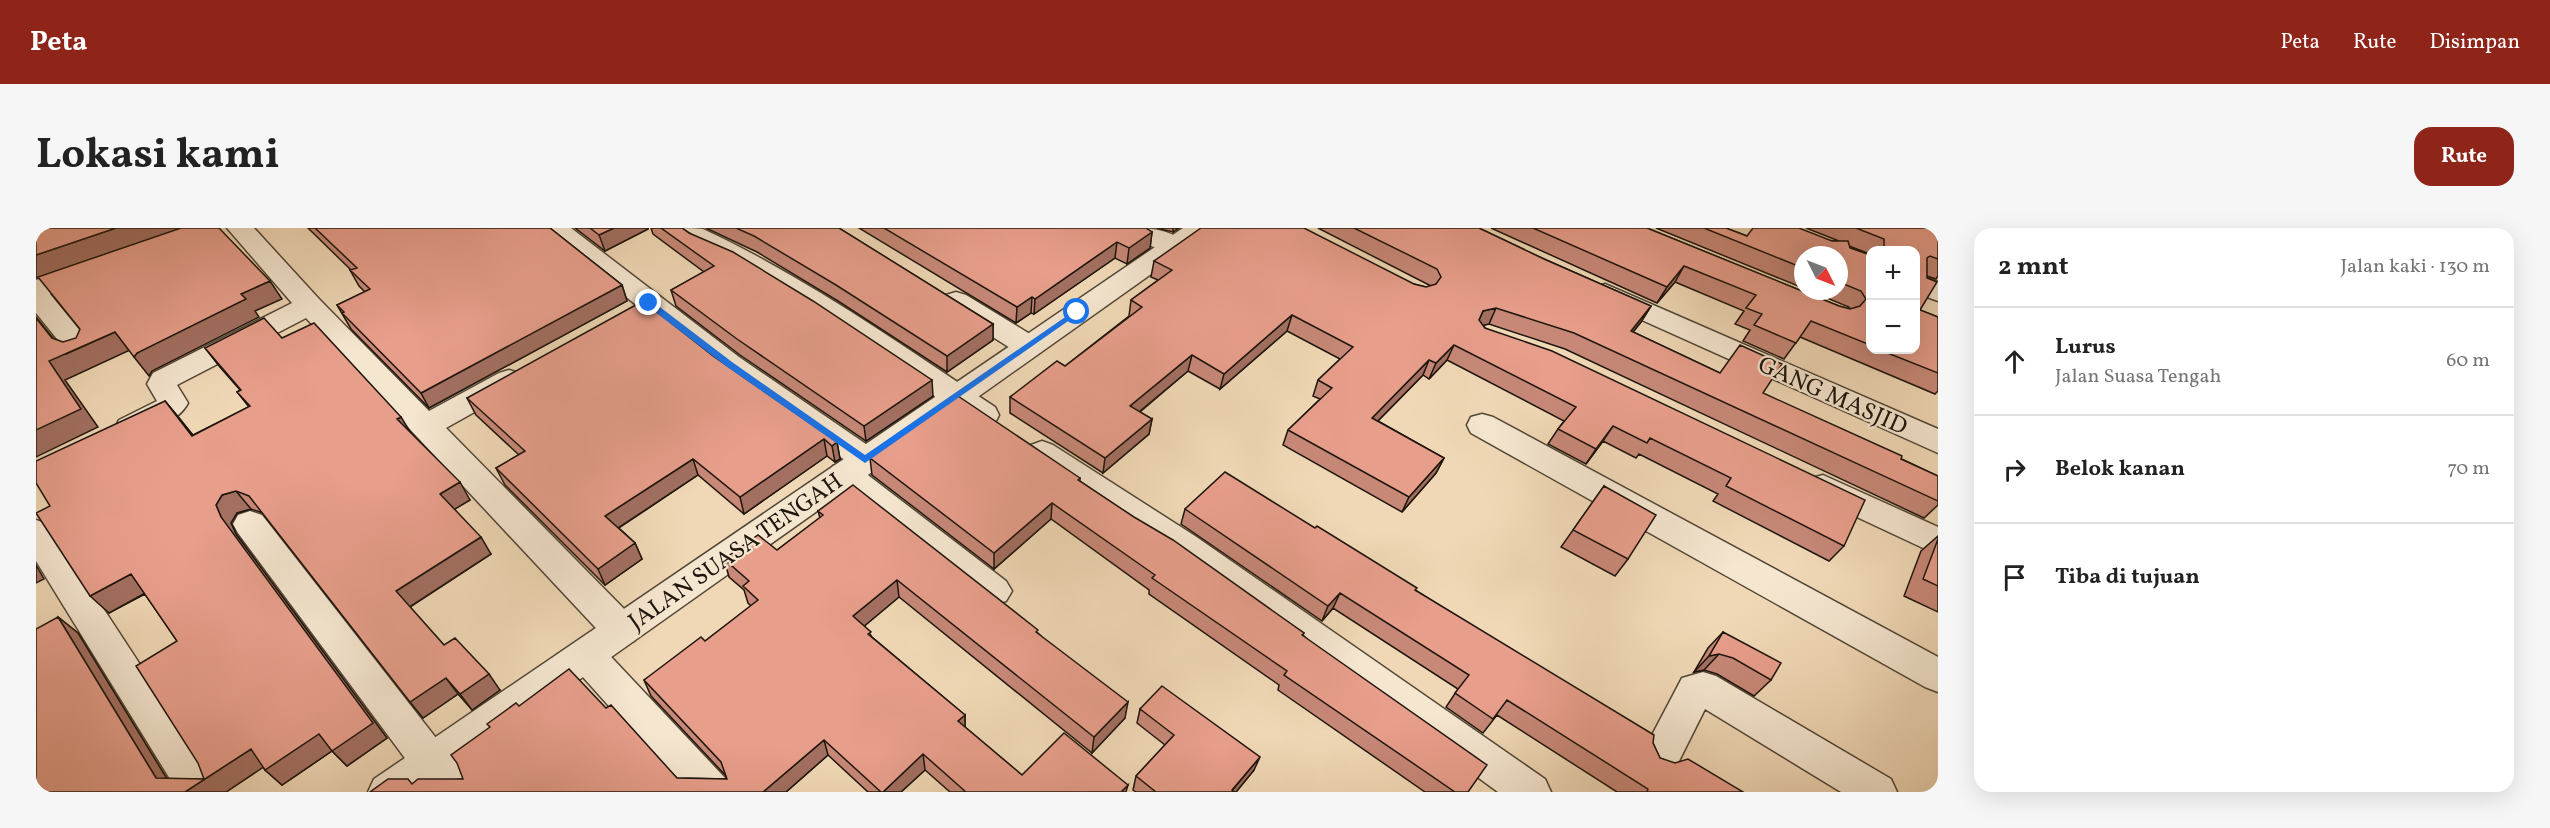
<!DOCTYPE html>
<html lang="id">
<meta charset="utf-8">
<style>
body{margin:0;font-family:Vollkorn,serif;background:#f6f6f6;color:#222}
.controls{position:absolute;right:18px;top:18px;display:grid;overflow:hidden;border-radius:12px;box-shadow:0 6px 24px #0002}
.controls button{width:54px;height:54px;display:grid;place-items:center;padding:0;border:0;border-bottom:2px solid #e0e0e0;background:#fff;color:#222;font:30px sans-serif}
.compass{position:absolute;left:1758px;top:18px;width:54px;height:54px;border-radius:50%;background:#fff;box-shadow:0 6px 24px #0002;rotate:132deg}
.stop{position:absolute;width:18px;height:18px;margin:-14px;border:4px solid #1a73e8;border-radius:50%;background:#fff}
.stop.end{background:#1a73e8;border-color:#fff;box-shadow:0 2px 6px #0008}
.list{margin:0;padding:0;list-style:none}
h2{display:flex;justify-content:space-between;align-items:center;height:78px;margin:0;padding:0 24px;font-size:26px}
h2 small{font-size:20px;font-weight:400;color:#767676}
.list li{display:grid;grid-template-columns:39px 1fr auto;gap:18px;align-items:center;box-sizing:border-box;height:108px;padding:0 24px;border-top:2px solid #e0e0e0}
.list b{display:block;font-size:22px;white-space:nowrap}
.list p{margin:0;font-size:20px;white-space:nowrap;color:#767676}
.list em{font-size:20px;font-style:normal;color:#767676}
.icon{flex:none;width:33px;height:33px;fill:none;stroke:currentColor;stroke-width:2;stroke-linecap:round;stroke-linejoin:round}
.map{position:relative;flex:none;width:1902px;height:564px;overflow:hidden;border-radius:18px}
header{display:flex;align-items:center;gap:36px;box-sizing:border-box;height:84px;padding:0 30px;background:#8f2418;color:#fff}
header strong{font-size:28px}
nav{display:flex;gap:33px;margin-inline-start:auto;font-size:21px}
.intro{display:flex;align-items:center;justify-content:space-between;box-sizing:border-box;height:144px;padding:0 36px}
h1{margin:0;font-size:42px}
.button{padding:15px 27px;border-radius:18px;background:#8f2418;color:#fff;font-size:21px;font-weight:700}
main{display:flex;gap:36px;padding:0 36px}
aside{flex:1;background:#fff;border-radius:18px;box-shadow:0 6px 24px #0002}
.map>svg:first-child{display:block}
</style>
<header>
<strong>Peta</strong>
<nav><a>Peta</a><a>Rute</a><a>Disimpan</a></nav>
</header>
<div class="intro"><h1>Lokasi kami</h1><a class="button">Rute</a></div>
<main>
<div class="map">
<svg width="1902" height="564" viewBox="0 0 1902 564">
<rect width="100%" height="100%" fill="#f0d8b6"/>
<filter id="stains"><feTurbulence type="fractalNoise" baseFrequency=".00333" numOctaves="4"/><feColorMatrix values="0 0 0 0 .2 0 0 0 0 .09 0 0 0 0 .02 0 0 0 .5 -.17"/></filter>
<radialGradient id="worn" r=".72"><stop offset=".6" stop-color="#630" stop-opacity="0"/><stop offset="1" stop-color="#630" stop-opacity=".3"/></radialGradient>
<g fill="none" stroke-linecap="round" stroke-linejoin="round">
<defs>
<path id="minor" d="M191,0H218L283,71L393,183L463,145L473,142L483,145L488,152L483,159L410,200L598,391L603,402L598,413L585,417L572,413L270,90L141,157L152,175C143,193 103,214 83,208L79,200L83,192L121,173L111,156L117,145L256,75Z
M506,0H535L703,129L840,223L845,231L840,239L829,243L824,241L970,353L976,363L970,373L958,377L946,373L797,254L792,246L797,238L808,234L813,235L683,143L510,5Z
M635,0C644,0 659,0 667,1C770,49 864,116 959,179L963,187L959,195L948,198L937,195L781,87L702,38L658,19L639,5Z
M1091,0C1112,0 1137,0 1150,18L1146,24C1131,28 1100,13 1091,0Z
M53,35L62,37L66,43L62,49L14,66L58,120L54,127L44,130L34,127L0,85V52Z
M1880,46L1902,54V73L1880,65Z
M1569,56L1902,201V225L1559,71L1555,65L1559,59Z
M920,64L930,67L1002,111L1006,118L1002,125L992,128L982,125L910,79L906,73L910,67Z
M1446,186L1457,189L1902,429V464L1889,459L1435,205L1431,197L1435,189Z
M1006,213L1017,217L1159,308L1509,551L1515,564H1462L1135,326L995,233L990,225L995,217Z
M1787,247L1902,299V327L1776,268L1771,259L1776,250Z
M214,283L226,287L432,551L438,564H394L202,305L197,296L202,287Z
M0,292L12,296L179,551L185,564H142L0,333Z
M550,411L563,416L690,551L696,564H650L537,438L532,427L537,416Z
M1667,444L1680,448L1855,551L1861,564H1805L1669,481L1639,541L1625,546L1611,541L1605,528L1646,450Z"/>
<path id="tertiary" d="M1147,0H1177L1173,5L385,564H332L338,551Z"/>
</defs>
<!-- minor casing -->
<use href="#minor" stroke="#524636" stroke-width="3"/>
<!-- tertiary casing -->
<use href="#tertiary" stroke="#524636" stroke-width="3"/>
<!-- minor -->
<use href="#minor" fill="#f5e6d0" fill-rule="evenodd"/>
<!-- tertiary -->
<use href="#tertiary" fill="#f5e6d0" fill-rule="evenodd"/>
</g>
<!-- wall -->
<path fill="#c78878" stroke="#1e150c" stroke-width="1.5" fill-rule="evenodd" d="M272,0H514L586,57L591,73L393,180L315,101L301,77L329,64L323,58L314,42H315Z
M539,0H612V1L569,23Z
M615,0H646L897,168L830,213L704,127L640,78L635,62L668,44L617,6Z
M670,0H803L957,96V112L911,144L802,73L721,24Z
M823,0H1110L1116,4L1114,20L1091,36L1079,30L998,86L995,85L980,95Z
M1121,0H1143L1137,4Z
M1282,0H1443L1508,31L1615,78L1605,94L1597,104L1902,248V277L1888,290L1529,121L1453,96L1447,97L1449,100L1808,318L1793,333L1677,273L1682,266L1603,226L1600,230L1567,213L1550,236L1512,216L1522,201L1528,193L1411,132L1393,151L1387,147L1342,193L1408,230L1400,245L1366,284L1247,217L1252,202L1284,171L1277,168L1282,152L1304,131L1251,103L1184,161L1152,143L1104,184L1116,191L1113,206L1067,245L974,185V169L1029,138L1093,88L1095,72L1122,52L1115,49L1118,33L1378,56L1390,59L1395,58Z
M1455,0H1611L1803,78L1814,81L1813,79L1774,63H1803V27H1767V60L1620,0H1690L1711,8L1803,13L1770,0H1902V48L1900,51L1891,48L1884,82L1902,89V163L1899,166L1764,109L1748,131L1707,113L1714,102L1699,96L1708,83L1639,54L1621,75ZM1813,18L1834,26V22H1880V122H1834V27L1814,20Z
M246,110L375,205L434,272L418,281L455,326L374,379L408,417L464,462L436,482L422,466L387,490L227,285L215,281L201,285L195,295L200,306L351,510L311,538L296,523L246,557L229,542L227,539L190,564H0L22,389L42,405L131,551H168L141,413L109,366L73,385L14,278L129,173L157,207L213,179L201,164L204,162L183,138L169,120Z
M677,128L801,214L804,231L799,234L791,228L708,286L662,247L583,300L599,315L606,331L569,357L469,257L460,240L483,227L440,187L431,170Z
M834,230L1044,250V253L1268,405L1267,407L1432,564H1389L1242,462L1243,457L1113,366V362L1015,291L958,341L836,247Z
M1568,258L1592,331L1579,348L1525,319Z
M1149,281L1279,300L1379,362L1617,515L1624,530L1707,564H1581L1461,487L1447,505L1410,479L1422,461L1297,380L1286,393L1145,296Z
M782,283L1002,405L1089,490L1056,525L863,369L828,398L836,409L929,487V499L986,547L1090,564H914L889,542L865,564H832L792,527L750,564L377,555L427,551L483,478L570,480L641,550L691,551L690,548L615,468L608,452L669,413L715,378L712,375L708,362L693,349L688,331L741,322L784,290Z
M1902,308V384L1868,368L1885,323Z
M1687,404L1735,452L1718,468L1681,446L1668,442L1658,444L1672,420Z
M1104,481L1218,542L1200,564H1100L1097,562L1100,548L1129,517L1101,495Z"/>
<!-- shaded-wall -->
<path fill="#a26f61" stroke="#1e150c" stroke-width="1.5" d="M80,0H147L0,50V27Z
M578,0H612V1L569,23L563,7Z
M1137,0H1143L1137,4Z
M1116,4L1114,20L1091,36L1093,20Z
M1081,14L1079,30L998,86L999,71Z
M1648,38L1639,54L1621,75L1631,59Z
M234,53L246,71L219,83L223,89L116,143L113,148L98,129L101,125L205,66Z
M586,57L591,73L393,180L385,165Z
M996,69L995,85L980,95L981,79Z
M1615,78L1605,94L1585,119L1595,103Z
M1460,80L1453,96L1440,99L1447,83Z
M1256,87L1251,103L1184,161L1188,146Z
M0,89L30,126L79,104L94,122L29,152L62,199L0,229V202L16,110L0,90Z
M957,96V112L911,144V128Z
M1418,117L1411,132L1393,151L1400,135Z
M1156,127L1152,143L1092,193L1094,178Z
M1393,132L1387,147L1329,206L1336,190Z
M896,152L897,168L830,213L828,198Z
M129,173L144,191L171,226L156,208Z
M365,189L376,207L361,191Z
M1116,191L1113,206L1067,245L1069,230Z
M1577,198L1567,213L1550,236L1560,221Z
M788,211L791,228L708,286L704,269Z
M801,214L804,231L799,234L796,218Z
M1408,230L1400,245L1366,284L1373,269Z
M657,231L662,247L576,304L569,288Z
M424,254L434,272L414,284L404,266Z
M200,263L215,281L201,285L195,295L200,306L351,510L311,538L296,523L246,557L229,542L185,289L180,277L186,267Z
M1016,275L1015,291L958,341V325Z
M445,309L455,326L372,380L360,363Z
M599,315L606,331L569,357L562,341Z
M0,337L8,351L0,355Z
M95,346L113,363L73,385L54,368Z
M861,352L863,369L820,405L817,388Z
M1304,365L1297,380L1286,393L1292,378Z
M22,389L42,405L139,564L120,550Z
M1683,426L1668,442L1658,444L1673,428Z
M453,446L464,462L436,482L424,466Z
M410,450L422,466L387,490L374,474Z
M1092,474L1089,490L1056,525L1058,509Z
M929,487V503L922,493Z
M788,512L792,527L750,564H727Z
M215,521L232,536L190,564H149Z
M887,526L889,542L865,564H847Z
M1224,529L1218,542L1200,564H1195Z
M1092,557L1090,564H1085Z"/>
<!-- building -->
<path fill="#e79e8b" stroke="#1e150c" stroke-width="1.5" d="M0,0H80L0,27Z
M145,0H183L234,53L205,66L210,71L101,125L98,129L79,104L13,133L45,181L0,202V90L16,110L27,114L40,110L44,101L2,49Z
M279,0H514L586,57L385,165L306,85L308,84L301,77L334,61L314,42L321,40Z
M554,0H578L563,7Z
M625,0H646L653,5L697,24L777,73L896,152L828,198L701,111L635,62L678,38Z
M700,0H803L957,96L911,128L800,57L718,8Z
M848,0H1110L1116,4L1093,20L1081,14L999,71L996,69L981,79Z
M1165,0H1268L1378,56L1390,59L1400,56L1405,49L1401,41L1318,0H1443L1508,31L1615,78L1595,103L1684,145L1704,117L1746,136L1727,165L1866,228L1865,231L1902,248V273L1538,105L1460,80L1447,83L1443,92L1449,100L1516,123L1829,272L1808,318L1690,258L1695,250L1614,210L1611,215L1577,198L1560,221L1522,201L1540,179L1418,117L1400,135L1393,132L1336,190L1408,230L1373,269L1252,202L1296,160L1282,152L1317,119L1256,87L1188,146L1156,127L1094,178L1116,191L1069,230L974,169L1021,133L1029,138L1106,79L1095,72L1136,42L1118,33Z
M1497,0H1611L1803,78L1814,81L1824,78L1830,71L1825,63L1803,54V27H1767V40L1668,0H1690L1711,8L1717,0H1763L1796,13H1812L1814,20L1834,27V117L1775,93L1760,115L1718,97L1726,86L1710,80L1720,67L1648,38L1631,59Z
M1820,0H1902V31L1894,28L1891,30V50L1901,54L1884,82L1902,89V145L1844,122H1880V22H1848V11Z
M607,73L677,128L801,214L796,218L788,211L704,269L657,231L569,288L599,315L562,341L460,240L489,223L431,170Z
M228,90L246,110L278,95L365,189L361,191L424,254L404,266L445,309L360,363L408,417L419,410L453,446L424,466L410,450L374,474L213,268L200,263L186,267L180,277L185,289L337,495L296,523L283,506L229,542L215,521L149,564H0V401L22,389L120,550L168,551L162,535L100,438L141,413L95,346L54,368L0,285L14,278L0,255V233L129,173L156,208L214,178L201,164L205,162L169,120Z
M922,168L1044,250L1042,252L1098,289L1137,312L1268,405L1266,407L1451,537L1432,564H1419L1248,447L1251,443L1116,350L1119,347L1016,275L958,325L834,230Z
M1189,244L1279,300L1281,298L1381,360L1379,362L1618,507L1617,515L1624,530L1639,535L1652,531L1707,564H1611L1612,561L1471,472L1457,491L1419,465L1433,447L1304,365L1292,378L1149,281Z
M817,257L1002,402L1000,404L1092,474L1058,509L861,352L817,388L835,404L832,406L929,487L922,493L986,547L1028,505L1092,557L1085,564H930L887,526L847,564H845L788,512L727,564H334L352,551H372L376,556L382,551H427L421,535L415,527L454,499L451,496L480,475L483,478L533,441L570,480L575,477L641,550L691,551L685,534L608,452L665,409L669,413L722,372L707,358L713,353L688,331L722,307L741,322L787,287L782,283Z
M1568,258L1620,287L1592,331L1537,302Z
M1902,311V358L1887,351Z
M1687,404L1745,435L1735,452L1697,430L1683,426L1673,428Z
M1126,458L1224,529L1196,562L1198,564H1120L1100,548L1138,507L1104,481Z"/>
<!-- route -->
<path fill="#1a73e8" d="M610,73H616L696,134L829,227L1038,83L1045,84L829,235L690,138L610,77Z"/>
<g text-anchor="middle" stroke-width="4.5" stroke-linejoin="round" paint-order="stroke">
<!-- street labels -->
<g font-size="24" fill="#1e150c" stroke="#f5e6d0">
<text transform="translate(1797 167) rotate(24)" y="8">GANG MASJID</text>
<text transform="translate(699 323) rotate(-35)" y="8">JALAN SUASA TENGAH</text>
</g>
</g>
<rect width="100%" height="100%" filter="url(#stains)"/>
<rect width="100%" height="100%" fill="url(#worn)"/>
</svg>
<div class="controls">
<button>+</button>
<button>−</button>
</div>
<svg class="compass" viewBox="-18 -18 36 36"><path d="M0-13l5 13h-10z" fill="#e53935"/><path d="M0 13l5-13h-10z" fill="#767676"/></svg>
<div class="stop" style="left:1041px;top:84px"></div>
<div class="stop end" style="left:613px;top:75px"></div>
</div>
<aside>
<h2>2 mnt<small>Jalan kaki · 130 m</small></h2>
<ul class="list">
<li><svg class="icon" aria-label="ahead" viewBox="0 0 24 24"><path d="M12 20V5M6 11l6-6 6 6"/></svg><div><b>Lurus</b><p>Jalan Suasa Tengah</p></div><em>60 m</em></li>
<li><svg class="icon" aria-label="right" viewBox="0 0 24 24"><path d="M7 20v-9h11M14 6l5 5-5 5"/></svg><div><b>Belok kanan</b></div><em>70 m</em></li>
<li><svg class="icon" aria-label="arrive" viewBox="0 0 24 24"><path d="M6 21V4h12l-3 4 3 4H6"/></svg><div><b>Tiba di tujuan</b></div></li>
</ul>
</aside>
</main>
